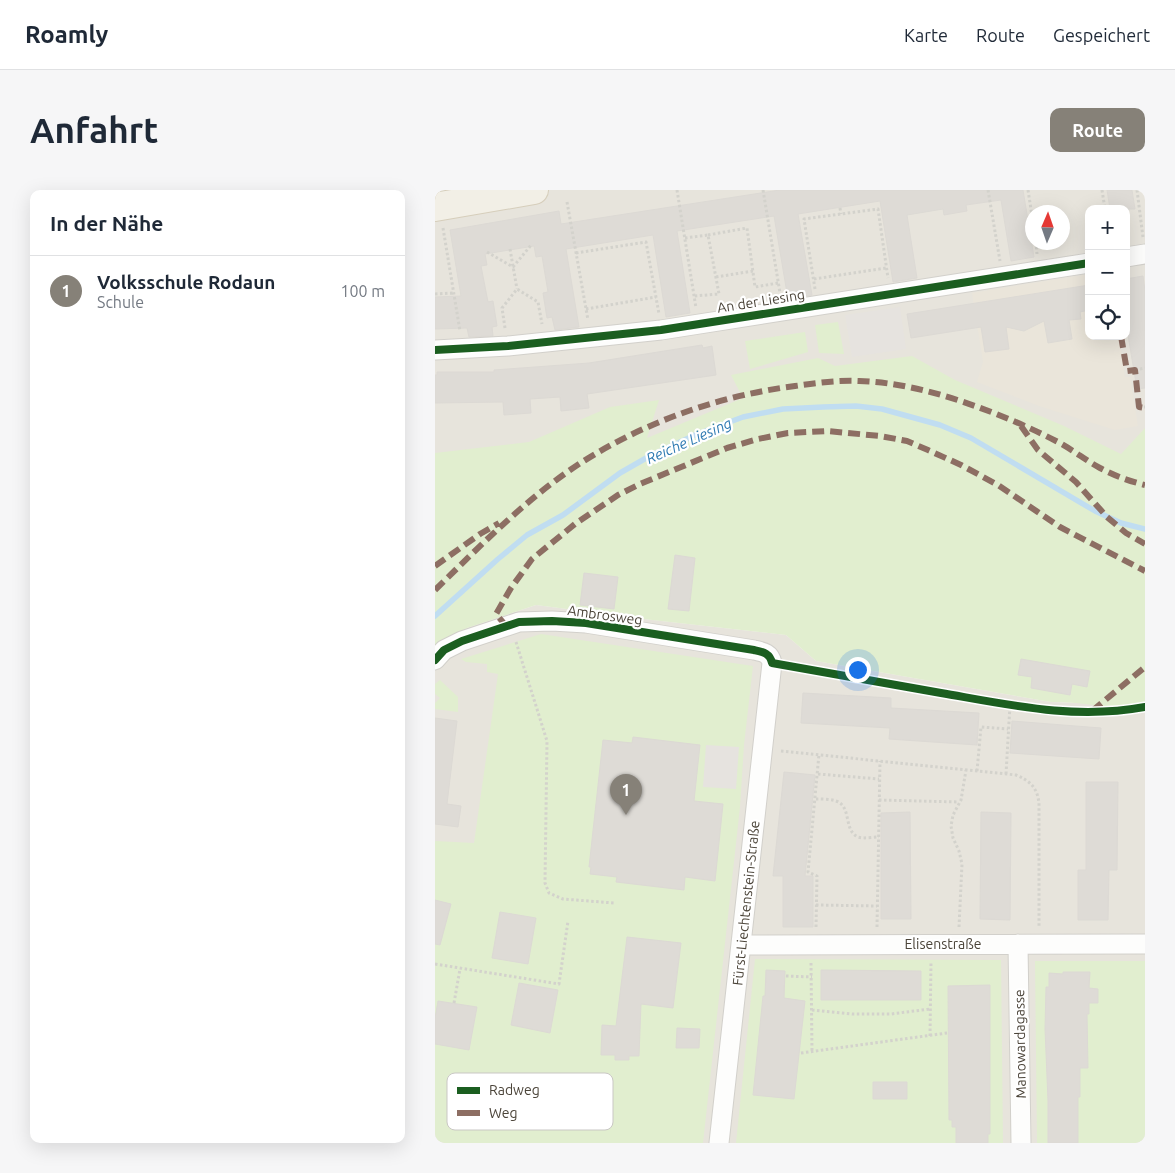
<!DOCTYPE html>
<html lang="de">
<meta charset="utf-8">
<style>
body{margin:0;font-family:Ubuntu,sans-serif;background:#f6f6f7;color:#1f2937}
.controls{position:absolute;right:15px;top:15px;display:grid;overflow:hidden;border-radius:10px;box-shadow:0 5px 20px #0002}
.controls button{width:45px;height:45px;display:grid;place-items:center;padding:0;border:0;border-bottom:1px solid #e0e1e3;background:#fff;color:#1f2937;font:25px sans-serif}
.compass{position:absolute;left:590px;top:15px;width:45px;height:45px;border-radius:50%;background:#fff;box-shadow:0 5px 20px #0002;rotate:2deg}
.you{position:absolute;left:422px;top:479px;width:18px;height:18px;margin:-12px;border:4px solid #fff;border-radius:50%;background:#1a73e8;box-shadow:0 0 0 8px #1a73e833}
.badge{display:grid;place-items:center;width:32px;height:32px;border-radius:50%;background:#868178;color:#fff;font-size:16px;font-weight:700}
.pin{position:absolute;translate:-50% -41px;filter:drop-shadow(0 1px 2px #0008)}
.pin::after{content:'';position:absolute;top:26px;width:18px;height:15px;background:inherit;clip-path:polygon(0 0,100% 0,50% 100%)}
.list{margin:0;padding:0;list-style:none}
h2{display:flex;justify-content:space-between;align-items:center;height:65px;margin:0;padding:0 20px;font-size:21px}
h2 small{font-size:16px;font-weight:400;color:#747a83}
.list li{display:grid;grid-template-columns:32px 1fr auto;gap:15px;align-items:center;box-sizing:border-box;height:70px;padding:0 20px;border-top:1px solid #e0e1e3}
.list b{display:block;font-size:19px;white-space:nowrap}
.list p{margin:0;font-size:16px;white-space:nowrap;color:#747a83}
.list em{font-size:16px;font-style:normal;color:#747a83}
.icon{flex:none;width:28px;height:28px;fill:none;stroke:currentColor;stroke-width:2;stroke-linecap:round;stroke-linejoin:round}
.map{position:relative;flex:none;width:710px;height:953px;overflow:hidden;border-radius:10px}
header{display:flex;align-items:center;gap:30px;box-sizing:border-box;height:70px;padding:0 25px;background:#fff;border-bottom:1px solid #e0e1e3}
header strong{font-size:24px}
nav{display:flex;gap:28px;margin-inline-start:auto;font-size:18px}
.intro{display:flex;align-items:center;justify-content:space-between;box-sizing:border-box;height:120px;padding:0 30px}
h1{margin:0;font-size:35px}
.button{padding:12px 22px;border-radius:10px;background:#868178;color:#fff;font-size:18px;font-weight:700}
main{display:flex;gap:30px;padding:0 30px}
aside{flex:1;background:#fff;border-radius:10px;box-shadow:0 5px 20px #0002}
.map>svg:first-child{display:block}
</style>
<header>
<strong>Roamly</strong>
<nav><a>Karte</a><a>Route</a><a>Gespeichert</a></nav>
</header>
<div class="intro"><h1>Anfahrt</h1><a class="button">Route</a></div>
<main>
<aside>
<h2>In der Nähe<small></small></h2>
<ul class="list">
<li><span class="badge">1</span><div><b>Volksschule Rodaun</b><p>Schule</p></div><em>100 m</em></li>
</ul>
</aside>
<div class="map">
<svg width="710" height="953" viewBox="0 0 710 953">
<rect width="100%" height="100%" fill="#f4f2ee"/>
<!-- residential -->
<path fill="#e7e4dc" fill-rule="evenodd" d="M0,0H710V310L0,390ZM654,19H691V146H654ZM598,22H628V52H598Z
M101,415L217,430L351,445L381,471L616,512L710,515V953H0V456L4,452L32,438Z"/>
<!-- education -->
<path fill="#eae5da" d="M654,84V146H684L690,187H695L703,236L680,240L604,216L542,192L548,172L537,103Z"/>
<!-- green -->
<path fill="#e1eecf" d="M403,132L409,164L384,163L380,135Z
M370,142L373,162L315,179L310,151Z
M477,166L520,190L629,236L686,264L710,238V515C679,521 647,511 616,512L381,471L351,445L217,430L101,415L32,438L4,452L0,456V263L94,252L175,217L224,210L212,248L308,208L296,185L383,168L400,176Z
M106,444L318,476L309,555L305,617L268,953H0V651L39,653L63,484L52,482V474L31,472L26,469Z
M5,490L23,507V522L0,519V513L5,508L0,504V494Z
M320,769L566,770L568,953H301Z
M600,771H710V953H602Z"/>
<!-- parking -->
<path fill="#e6e3df" d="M465,117L471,159L417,167L410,125Z
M271,555L304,557L301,599L268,597Z"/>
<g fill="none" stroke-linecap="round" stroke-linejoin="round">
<!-- stream -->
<path stroke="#c0ddf1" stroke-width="5.5" d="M0,426L63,369L92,345L128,325L185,283L213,267L260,245L308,227L348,219L388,217L421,216L447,219L505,235L536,248L660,321L686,333L710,339"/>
</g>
<!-- building -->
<path fill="#dedbd6" stroke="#dcd9d4" d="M345,0H588L599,67L576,71L566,10L531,15L532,21L509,25L508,19L472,25L482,88L458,92L445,11L363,24L377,105L353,109L339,26L242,41L255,123L231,127L218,45L131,59L144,137L120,140L117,127L112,128L108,103L113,102L107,66L101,67L99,56L50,64L52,75L46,76L53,112L58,111L62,136L57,137L58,146L34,147L32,138L0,139V107L26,106L15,40L124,21L126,34Z
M672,0H697L700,19H675Z
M708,86L710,101V198L702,199L691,133V89Z
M654,95V120L645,122L646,129L634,130L637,149L613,153L609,131L589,141L571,137L574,159L550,162L546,137L476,148L472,124Z
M267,155L268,158L277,156L281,185L152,204L154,218L126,221L125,207L95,209L96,223L69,225L68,212L0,213V185H2V182H59V180L154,173Z
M240,365L260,368L254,421L233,419Z
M149,383L183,387L179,419L145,415Z
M586,469L655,481L652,497L637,494L635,505L596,498L597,487L583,485Z
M368,503L456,508V518L544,523L542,555L454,549L455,538L366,533Z
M0,528L22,531L12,614L26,616L23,637L0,634Z
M577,531L666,538L664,569L575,563Z
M198,547L265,555L259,611L288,614L280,691L250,687L249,700L181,692L182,687L155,684L156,677H154L168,550L197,553Z
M349,582L380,585L370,686H378V737H348V686H338Z
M651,592H683L682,680H674L673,730H643V680H651Z
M475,622L476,729H446V623Z
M546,622L576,623L575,730L545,729Z
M0,710L16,714L5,755L0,754Z
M65,722L101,728L93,774L57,768Z
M192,747L246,753L238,818L206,814L204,866H194V870H180V865H166L167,835L181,836Z
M331,780L350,781L349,808L370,811L359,909L318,905L328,806H330Z
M386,780L486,781V810H386Z
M628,782H655L654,798L663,799V813H654V824H652L653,878H645V907H643V953H613V911L610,839L611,797H614V783L628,784Z
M84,793L123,800L115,843L76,835Z
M555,795V944H553V953H521V937H517V930H514L513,796Z
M3,811L42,817L34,860L0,854V828Z
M242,838L265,839L264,858H241Z
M438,892H472V909H438Z"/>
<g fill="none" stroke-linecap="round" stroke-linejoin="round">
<defs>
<path id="minor" d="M691,67L710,64
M0,160L73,156L226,140L654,73
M0,470L9,460L27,451L84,432L117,431L151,433L319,460C328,462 335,463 337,473L284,953
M583,754L586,953
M306,755L710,754"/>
<path id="primary" d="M0,17L99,0"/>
</defs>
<!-- minor casing -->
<use href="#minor" stroke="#d2d0cb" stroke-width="21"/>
<!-- primary casing -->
<use href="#primary" stroke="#d6cebb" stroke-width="30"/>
<!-- path -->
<path stroke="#d3d2cc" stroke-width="3" stroke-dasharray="2.5 2.5" stroke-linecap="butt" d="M242,0L261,118
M328,0L345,103
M553,0L565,71
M593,0L598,32
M667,0L670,19
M702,0L708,47
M132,12L153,130
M405,18L406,24
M8,38L25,141
M273,45L312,38L320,97L343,93
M250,48L273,45L284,104L259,106
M601,52L602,64
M75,59L82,99
M52,62L78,77L97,54
M141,63L211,52L224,124
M281,87L318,81
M379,89L451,78
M380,99L369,29L443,19L453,88
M0,104L19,103
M151,119L221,107
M70,138L67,118L82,99L103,112L107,134
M700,180L710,178
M709,217H710
M81,452L112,551L110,693L114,703L128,709L179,713
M346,561L581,585C595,591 602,597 604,613V736
M542,581L546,537L573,539
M383,584L444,589
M571,584L575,515
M381,609C387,609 395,609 401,611C417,616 408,640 423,647C429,649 438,647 444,647
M444,610L524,612
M381,715L442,716
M381,737L382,686L373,682L384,564
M442,737L445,571
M524,737L527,674L524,661L518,648L516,636L518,625L526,610L531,580
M376,773L377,861
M0,774L124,794L133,731
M351,786L377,787
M19,813L25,779
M377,820L417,824H456L495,819
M495,846L496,771
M366,863L512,843"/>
<!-- minor -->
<use href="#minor" stroke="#fdfdfc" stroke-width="19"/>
<!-- primary -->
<use href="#primary" stroke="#f2efe6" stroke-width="28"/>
<!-- quiet -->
<path stroke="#8d6e63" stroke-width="6" stroke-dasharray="12 6" stroke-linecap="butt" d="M686,146L692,181L700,180L704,217L710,218
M586,236L603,260L641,292L672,327L691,343L710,354
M0,376L45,344L64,333
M0,400C44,357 87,313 138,278C204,234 281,206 360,196C381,193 402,190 424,191C463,192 504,203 540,216C568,226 596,238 621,251C637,259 650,270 665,278C680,286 694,291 710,295
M72,437L61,424L76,398L97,369L140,334L183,305L205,294L292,258L323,249L353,243L392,241L445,246L472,251L493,260L526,275L563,295L625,337L710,381
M657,521L710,477"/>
<defs>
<path id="cycleway" d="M0,160L73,156L226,140L654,73
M0,470L9,460L27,451L84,432L117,431L151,433L319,460C328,462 335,463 337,473C394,483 450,493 506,503C575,515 640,530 710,517"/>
</defs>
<!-- cycleway casing -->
<use href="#cycleway" stroke="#fff" stroke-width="11"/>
<!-- cycleway -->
<use href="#cycleway" stroke="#1b5e20" stroke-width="8"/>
</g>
<g text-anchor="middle" stroke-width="4.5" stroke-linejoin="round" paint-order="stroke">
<!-- street labels -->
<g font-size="14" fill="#4b4439" stroke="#fff">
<text transform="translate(326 111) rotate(-9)" y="5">An der Liesing</text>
<text transform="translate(170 425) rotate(8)" y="5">Ambrosweg</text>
<text transform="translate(311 713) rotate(-84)" y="5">Fürst-Liechtenstein-Straße</text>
<text x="508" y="759">Elisenstraße</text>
<text transform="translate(585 854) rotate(-91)" y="5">Manowardagasse</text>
</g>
<!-- water labels -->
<g font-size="15" font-style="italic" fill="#2e7ab2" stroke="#fff">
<text transform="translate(254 251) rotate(-24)" y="5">Reiche Liesing</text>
</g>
</g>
<!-- legend -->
<rect x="12" y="883" width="166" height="57" rx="8" fill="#fff" stroke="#c9c7c4" stroke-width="1"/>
<rect x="22" y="897" width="23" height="7" fill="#1b5e20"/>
<rect x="22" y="920" width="23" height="6" fill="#8d6e63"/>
<g font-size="14" fill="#4b4439">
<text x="54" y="905">Radweg</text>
<text x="54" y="928">Weg</text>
</g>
</svg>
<div class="controls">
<button>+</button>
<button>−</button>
<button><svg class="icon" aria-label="locate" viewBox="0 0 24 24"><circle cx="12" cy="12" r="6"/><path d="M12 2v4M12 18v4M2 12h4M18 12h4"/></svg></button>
</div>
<svg class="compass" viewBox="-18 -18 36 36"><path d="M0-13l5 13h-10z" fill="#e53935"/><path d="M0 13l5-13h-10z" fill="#747a83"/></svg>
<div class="you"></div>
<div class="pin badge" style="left:191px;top:625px">1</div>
</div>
</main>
